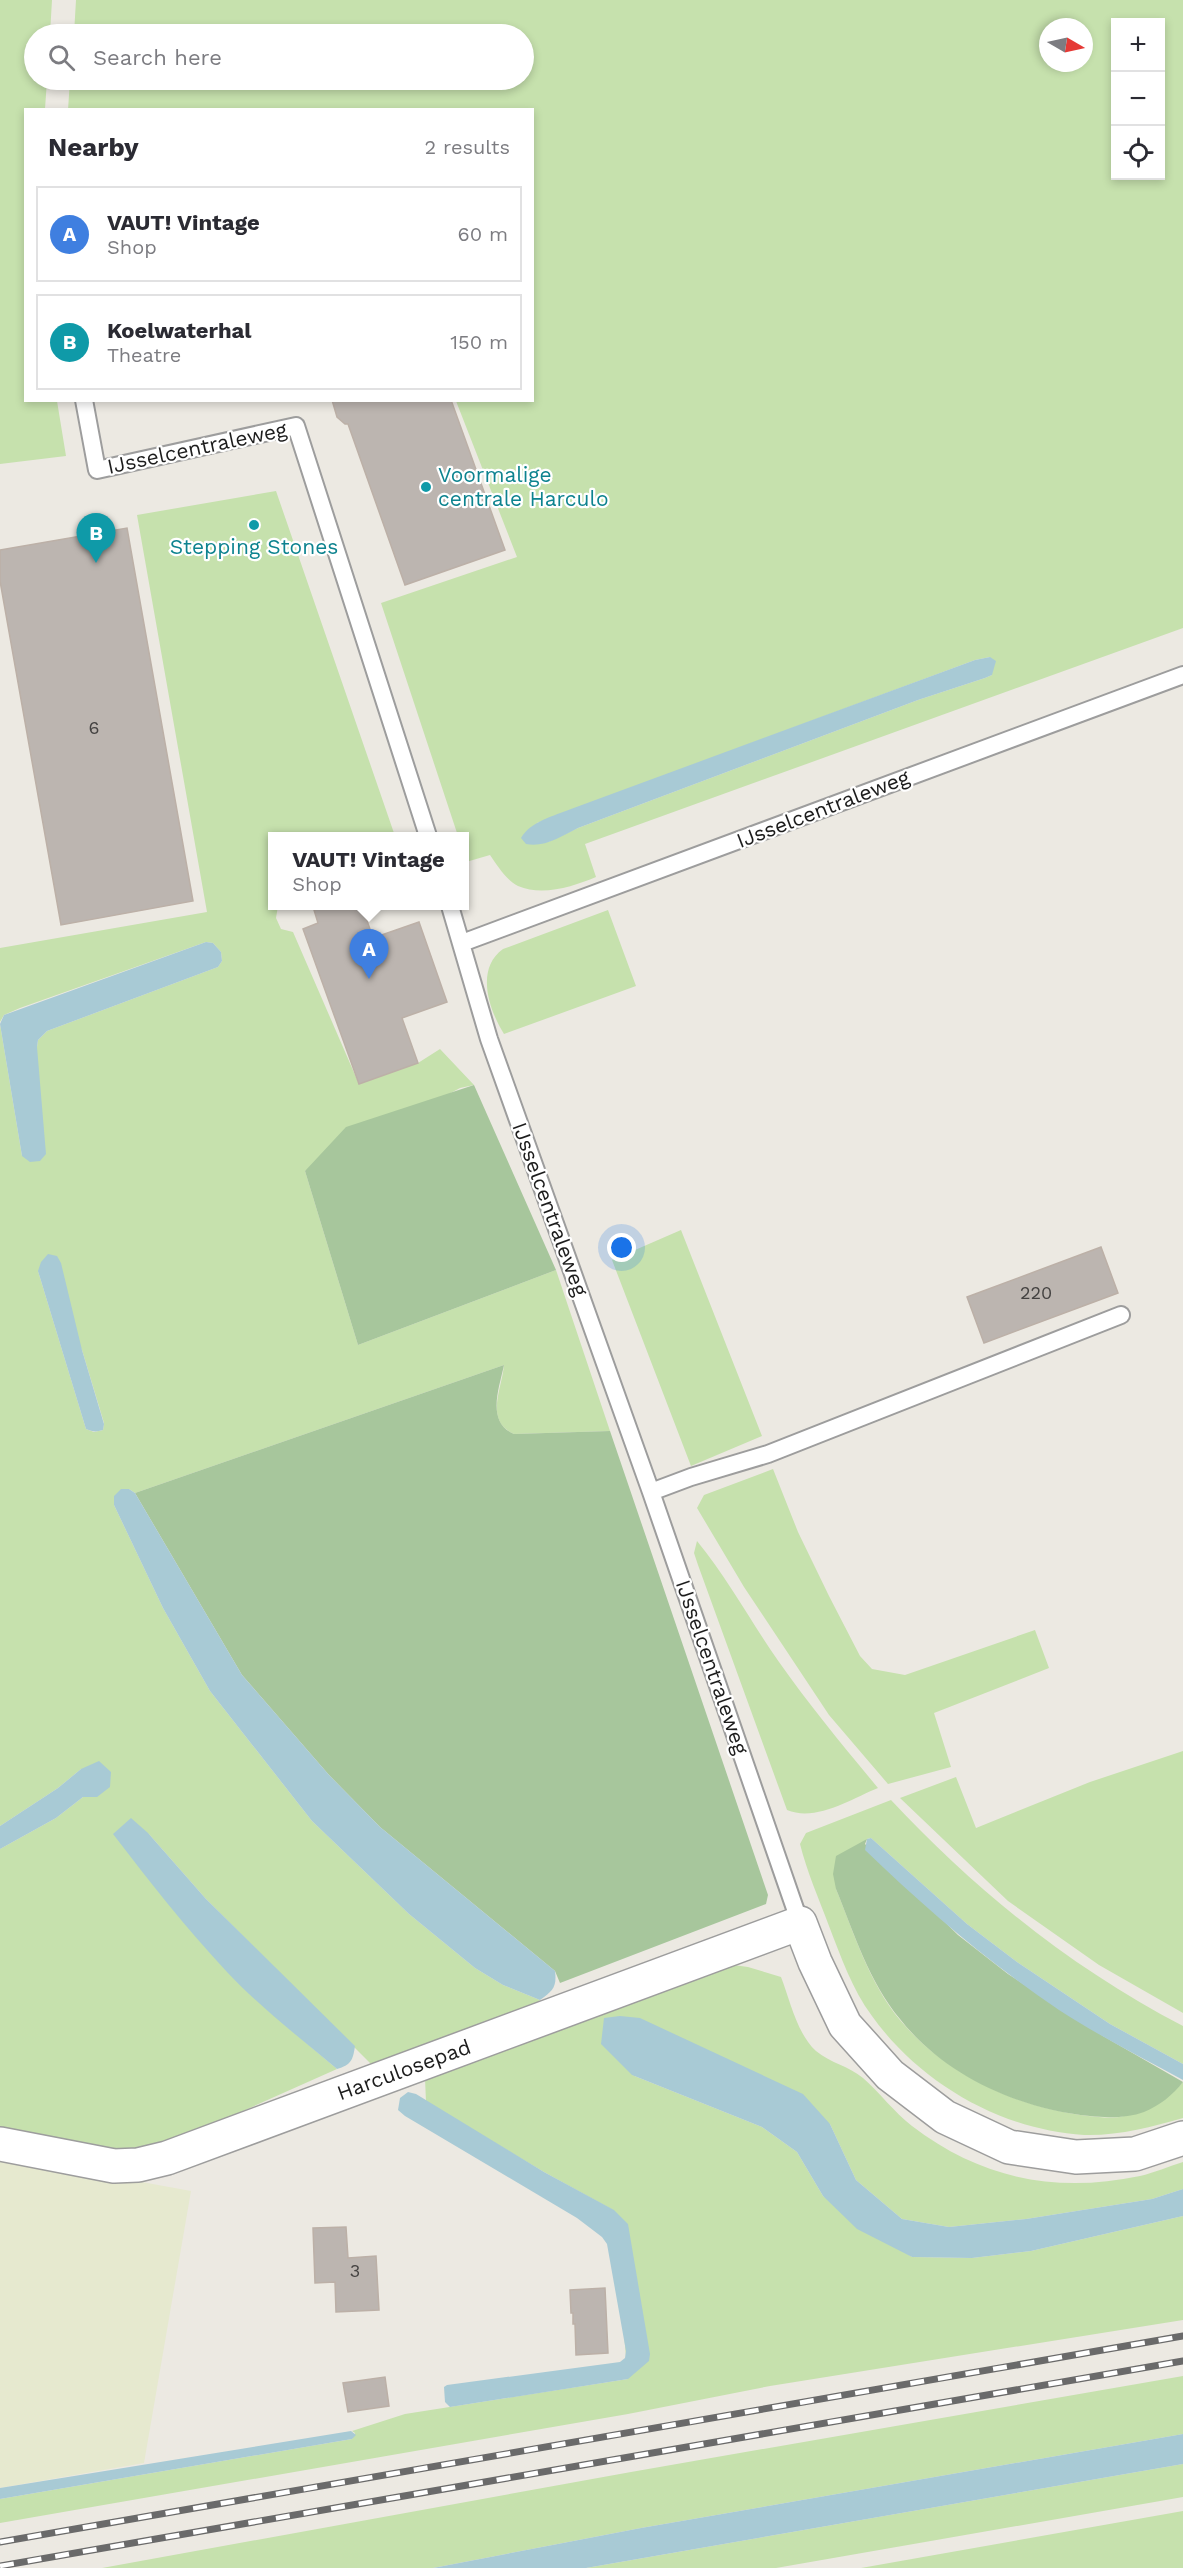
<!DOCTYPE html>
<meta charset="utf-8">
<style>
body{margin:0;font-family:"Work Sans",sans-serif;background:#f7f7f7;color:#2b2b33}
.controls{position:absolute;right:18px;top:18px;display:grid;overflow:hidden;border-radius:0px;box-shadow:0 3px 9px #0003}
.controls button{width:54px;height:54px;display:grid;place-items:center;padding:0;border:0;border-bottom:2px solid #e1e1e2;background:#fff;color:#2b2b33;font:30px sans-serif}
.compass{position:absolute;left:1039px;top:18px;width:54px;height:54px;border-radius:50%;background:#fff;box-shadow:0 3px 9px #0003;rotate:99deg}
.you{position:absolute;left:622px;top:1248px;width:21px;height:21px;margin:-15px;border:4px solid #fff;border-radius:50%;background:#1a73e8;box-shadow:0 0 0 9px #1a73e833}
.badge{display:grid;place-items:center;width:39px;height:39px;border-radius:50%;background:#d93025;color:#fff;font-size:20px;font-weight:700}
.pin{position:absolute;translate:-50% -50px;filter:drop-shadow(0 2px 3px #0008)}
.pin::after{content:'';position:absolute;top:32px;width:21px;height:18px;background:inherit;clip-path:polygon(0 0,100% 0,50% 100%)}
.popup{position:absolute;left:268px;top:832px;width:201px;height:78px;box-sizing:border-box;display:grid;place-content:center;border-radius:0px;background:#fff;filter:drop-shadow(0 2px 4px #0005);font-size:20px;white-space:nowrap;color:#7c7c81}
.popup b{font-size:22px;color:#2b2b33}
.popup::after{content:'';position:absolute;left:50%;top:100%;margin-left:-12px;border:12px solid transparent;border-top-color:#fff}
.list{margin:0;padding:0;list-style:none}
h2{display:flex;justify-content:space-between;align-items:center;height:78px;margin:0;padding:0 24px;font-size:26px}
h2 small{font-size:20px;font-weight:400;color:#7c7c81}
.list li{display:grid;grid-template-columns:39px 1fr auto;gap:18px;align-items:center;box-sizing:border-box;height:96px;margin:0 12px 12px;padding:0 12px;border:2px solid #e1e1e2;border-radius:0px}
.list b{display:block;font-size:22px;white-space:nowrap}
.list p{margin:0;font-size:20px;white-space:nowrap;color:#7c7c81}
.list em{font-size:20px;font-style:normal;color:#7c7c81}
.icon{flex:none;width:33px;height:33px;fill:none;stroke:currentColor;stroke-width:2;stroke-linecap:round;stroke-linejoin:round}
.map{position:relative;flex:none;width:1183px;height:2568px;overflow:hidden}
.search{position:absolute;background:#fff;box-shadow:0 3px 9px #0003;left:24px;top:24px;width:510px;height:66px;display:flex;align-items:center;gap:15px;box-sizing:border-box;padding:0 21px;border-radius:33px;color:#7c7c81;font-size:22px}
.panel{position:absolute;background:#fff;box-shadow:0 3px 9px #0003;left:24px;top:108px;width:510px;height:294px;border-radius:0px}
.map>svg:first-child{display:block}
</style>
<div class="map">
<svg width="1183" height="2568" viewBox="0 0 1183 2568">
<rect width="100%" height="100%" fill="#ece9e2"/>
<!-- farmland -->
<path fill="#e6e9cf" d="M0,2156L191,2191L144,2463L0,2488Z"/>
<!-- grass -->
<path fill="#c6e1ad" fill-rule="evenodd" d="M0,0H52L50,34H34V80H47L45,109L26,110V400L57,401L66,456L0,464Z
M76,0H1183V628L585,844L596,877C574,886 543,897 518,886C506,880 497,865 490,855L466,862L465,836H458L381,603L517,557L456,401L532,400V110H68L70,80H524V34H74ZM1116,22H1160V176H1116ZM1048,27H1084V63H1048ZM990,657L992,675L985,678L918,700L578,828L548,842L537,823L975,660Z
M276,491L395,836H273V906H278L276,918L281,929L293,932L359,1084L418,1063L440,1049L474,1085L460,1088L305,1171L358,1345L556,1270L610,1431L514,1434C484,1421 502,1389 504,1365L135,1493L129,1489L114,1505L163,1608L210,1691L312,1821L409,1914L475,1968L503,1985L540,2000L525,2015L376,2069L206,1899L148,1833L284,2024L337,2069L169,2144L117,2153L0,2131V1849L56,1818L83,1797L81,1769L58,1788L0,1826V1024L22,1156L37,1047L38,1040L47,1031L218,967L222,961L221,952L213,943L206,942L20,1008L4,1015L0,1022V948L207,912L137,515ZM38,1271L82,1350L104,1423L103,1430L94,1432L86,1429Z
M608,910L636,986L504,1034C489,1010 475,969 503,949Z
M681,1230L762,1436L691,1466L612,1260Z
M773,1469L798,1532L829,1596L860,1656L872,1669L905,1675L1035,1630L1049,1668L934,1713L951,1767L888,1784L829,1715L744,1587L697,1508L704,1495Z
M697,1541C728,1579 751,1622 779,1662C810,1706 844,1747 878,1788C851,1799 816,1822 787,1810L698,1565L694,1553Z
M1183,1751V2013L1099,1965L1008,1901L900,1798L956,1777L976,1828L1090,1782Z
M891,1800C976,1891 1073,1969 1183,2026V2064L1110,2024L1017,1962L967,1924L871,1838L867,1839L836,1889C854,1933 869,1983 900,2020C945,2074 1018,2108 1088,2116C1099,2117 1113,2119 1124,2116C1134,2113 1144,2106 1153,2102C1165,2096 1175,2092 1183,2082V2118C1151,2127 1118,2136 1084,2135C1001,2130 920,2083 872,2016C852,1989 841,1957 829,1926C819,1899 807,1872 800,1844L806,1833Z
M726,1964L748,1967L781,1977C790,2000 797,2034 816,2051C830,2063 849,2066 863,2078C880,2093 894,2112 912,2126C980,2178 1055,2194 1140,2176C1154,2173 1169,2166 1183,2162V2189L1152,2199L1026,2219L949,2227L902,2219L856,2180L830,2124L632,2075L762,2127L797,2152L823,2196L912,2257L972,2258L1031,2251L1183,2216V2320L770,2386L628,2414L0,2523V2499L352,2439L355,2433L352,2431L405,2414L628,2379L613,2210L544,2172L426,2102L425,2078Z
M1183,2376V2434L641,2528L433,2568H102L631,2472Z
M1183,2464V2497L776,2568H586Z
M1183,2511V2568H861Z"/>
<!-- forest -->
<path fill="#a7c69c" d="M474,1085L556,1270L358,1345L305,1171L346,1127Z
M504,1365C499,1389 486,1422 514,1434L610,1431L768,1895L766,1904L560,1983L555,1971L380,1827L329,1775L242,1675L135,1493Z
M867,1839L865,1844L958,1935L1008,1974L1103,2036L1183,2082C1173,2095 1159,2106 1144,2112C1128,2118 1107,2118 1090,2116C1019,2109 945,2076 900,2019C869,1982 854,1933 836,1889L833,1874L836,1856Z"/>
<!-- water -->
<path fill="#a8cad5" d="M990,657L996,661L992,675L985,678L918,700L578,828C562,836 544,848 526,844L521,838C531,821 554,816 571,809L975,660Z
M206,942L213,943L221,952L222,961L218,967L47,1031L38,1040L37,1047L46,1154L40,1161L30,1162L22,1156L0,1024L4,1015Z
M48,1254L57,1256L61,1263L82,1350L104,1424L103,1430C96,1432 93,1432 86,1429L38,1271L41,1262Z
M121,1489H129L135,1493L242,1675L329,1775L380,1827L555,1971C557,1987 553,1991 540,2000L503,1985L475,1968L409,1914L312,1821L210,1691L163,1608L114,1505V1496Z
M99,1761L111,1772L110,1787L97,1797H83L56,1818L0,1849V1826L58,1788L81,1769Z
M131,1818L148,1833L206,1899L355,2046C353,2060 351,2065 337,2069C300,2038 260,2007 227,1972C186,1928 149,1881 113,1834Z
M871,1838L967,1924L1017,1962L1110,2024L1183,2064V2080C1141,2057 1099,2036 1059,2010C989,1963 925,1908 865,1850L867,1839Z
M620,2016L640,2018L803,2094L830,2124L856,2180L902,2219L949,2227L1026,2219L1152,2199L1183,2189V2216L1031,2251L972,2258L912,2257L857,2229L823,2196L797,2152L762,2127L632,2075L601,2044L604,2018Z
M408,2092L416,2094L544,2172L614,2210L628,2224L650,2354L649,2361L628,2379L450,2407L445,2402L444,2387L447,2385L620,2362L625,2358L626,2351L607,2244L602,2237L577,2218L405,2116L398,2110L400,2098Z
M351,2431L356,2435L352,2439L0,2499V2488Z
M1183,2434V2464L586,2568H433L641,2528Z"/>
<!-- building -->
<path fill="#bcb5b0" stroke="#bcb0a7" stroke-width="1.5" d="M332,400H451L505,550L405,585L348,424H345L337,417Z
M127,528L193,901L61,925L0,581V550Z
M326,906H362L373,938L419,922L447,1002L402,1018L418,1063L359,1084L303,929L318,923L314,910Z
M1101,1247L1118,1293L984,1343L967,1297Z
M346,2227L348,2258L376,2256L379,2310L336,2312L335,2282L315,2283L313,2228Z
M605,2288L608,2353L576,2355L575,2324H573V2313H571L570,2290Z
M385,2377L389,2406L348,2412L343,2383Z"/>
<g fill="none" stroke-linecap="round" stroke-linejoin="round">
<defs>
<path id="lane" d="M84,400L97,470L296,426L428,836
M450,906L489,1039L651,1492L800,1923
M462,943L1183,675
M651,1492L691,1477L768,1454L1121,1315"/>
<path id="street" d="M0,2144L114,2166L138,2165L167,2158L800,1923L815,1962L845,2025L890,2075L945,2117L1009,2147L1076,2157L1135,2154L1183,2138"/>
</defs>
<!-- lane casing -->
<use href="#lane" stroke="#9d9d9d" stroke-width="20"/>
<!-- street casing -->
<use href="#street" stroke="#9d9d9d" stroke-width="36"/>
<!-- lane -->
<use href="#lane" stroke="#fff" stroke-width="16"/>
<!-- street -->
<use href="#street" stroke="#fff" stroke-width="33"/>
<defs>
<path id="rail" d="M0,2542L1183,2336
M0,2566L1183,2361"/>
</defs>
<!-- rail casing -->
<use href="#rail" stroke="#6a6a6a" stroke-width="7"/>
<!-- rail -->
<use href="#rail" stroke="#fff" stroke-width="4.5" stroke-dasharray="14" stroke-linecap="butt"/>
</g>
<!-- markers -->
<g fill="#0f9aa8" stroke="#fff" stroke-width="2">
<circle cx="426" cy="487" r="6"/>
<circle cx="254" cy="525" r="6"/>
</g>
<g text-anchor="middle" stroke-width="4.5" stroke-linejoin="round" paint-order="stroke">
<!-- number labels -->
<g font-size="18" fill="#444241">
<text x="94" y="734">6</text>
<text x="1036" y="1299">220</text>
<text x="355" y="2277">3</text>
</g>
<!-- street labels -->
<g font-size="21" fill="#1c1c1c" stroke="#fff">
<text transform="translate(197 448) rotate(-12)" y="7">IJsselcentraleweg</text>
<text transform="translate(823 809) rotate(-21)" y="7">IJsselcentraleweg</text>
<text transform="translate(550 1209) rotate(70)" y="7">IJsselcentraleweg</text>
<text transform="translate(712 1667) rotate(71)" y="7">IJsselcentraleweg</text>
<text transform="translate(404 2070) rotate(-20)" y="7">Harculosepad</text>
</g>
<!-- culture labels -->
<g font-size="21" fill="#0d838f" stroke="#fff" text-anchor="start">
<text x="438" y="482">Voormalige<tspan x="438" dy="24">centrale Harculo</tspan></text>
<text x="254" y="554" text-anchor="middle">Stepping Stones</text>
</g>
</g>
</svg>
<div class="controls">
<button>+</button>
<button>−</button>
<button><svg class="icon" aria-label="locate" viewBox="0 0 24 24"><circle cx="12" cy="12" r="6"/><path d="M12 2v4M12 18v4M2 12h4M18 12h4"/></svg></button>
</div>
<svg class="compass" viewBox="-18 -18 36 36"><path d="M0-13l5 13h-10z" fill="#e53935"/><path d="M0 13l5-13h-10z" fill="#7c7c81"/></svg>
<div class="you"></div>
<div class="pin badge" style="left:369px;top:979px;background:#3f7fe0">A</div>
<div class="popup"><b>VAUT! Vintage</b>Shop</div>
<div class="pin badge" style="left:96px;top:563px;background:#0f9aa8">B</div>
<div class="search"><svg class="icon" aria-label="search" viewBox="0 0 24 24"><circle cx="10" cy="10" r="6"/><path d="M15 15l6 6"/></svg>Search here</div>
<section class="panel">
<h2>Nearby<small>2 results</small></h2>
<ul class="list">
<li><span class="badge" style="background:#3f7fe0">A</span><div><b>VAUT! Vintage</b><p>Shop</p></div><em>60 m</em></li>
<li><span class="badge" style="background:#0f9aa8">B</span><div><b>Koelwaterhal</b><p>Theatre</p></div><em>150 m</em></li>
</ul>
</section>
</div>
